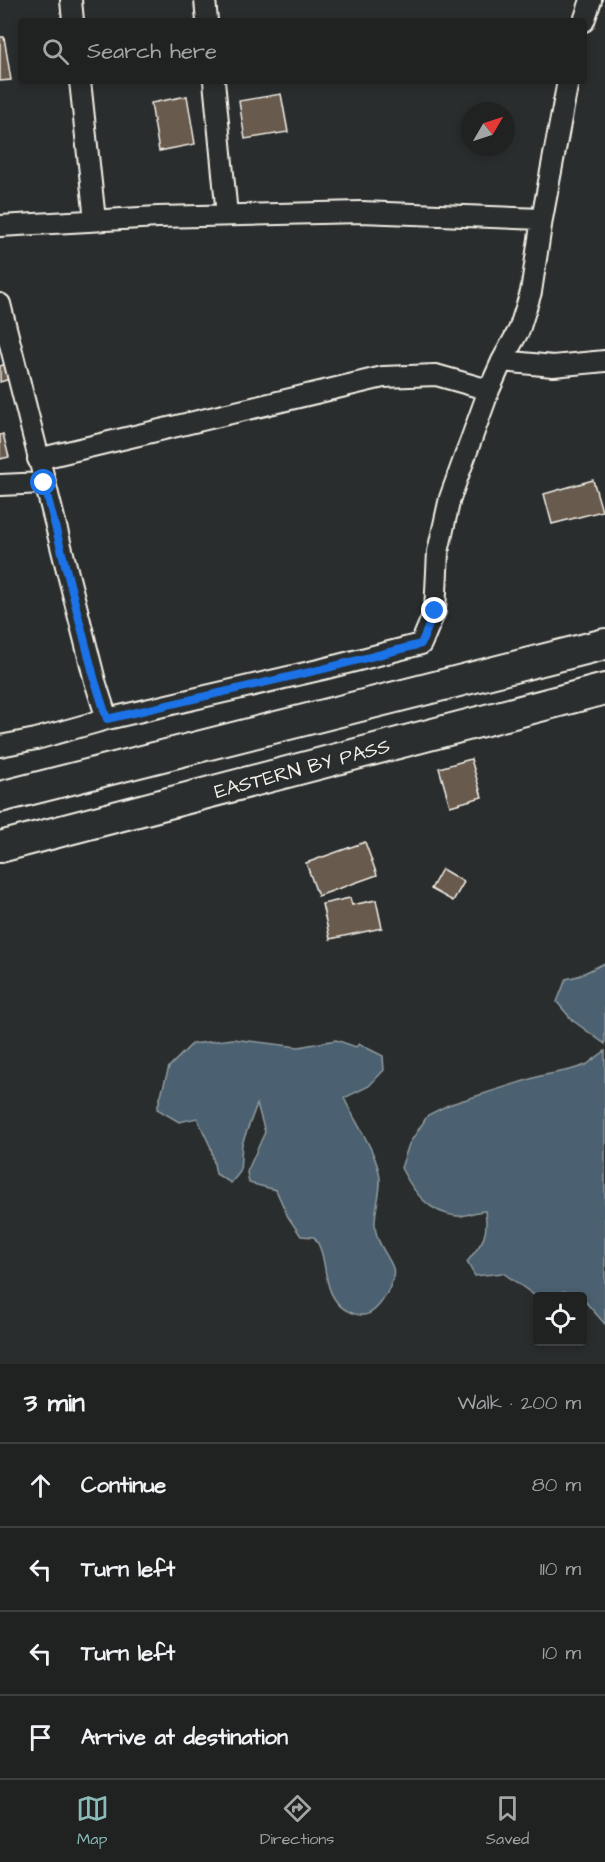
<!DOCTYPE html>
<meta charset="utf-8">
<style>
body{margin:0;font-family:"Architects Daughter",sans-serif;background:#2d2f2f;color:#f1f3f6}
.controls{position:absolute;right:18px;bottom:18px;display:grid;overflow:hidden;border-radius:6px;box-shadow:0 3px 9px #0003}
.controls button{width:54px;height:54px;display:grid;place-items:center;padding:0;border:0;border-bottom:2px solid #3d3f40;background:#202222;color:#f1f3f6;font:30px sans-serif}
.compass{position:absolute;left:461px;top:102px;width:54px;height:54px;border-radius:50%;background:#202222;box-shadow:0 3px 9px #0003;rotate:51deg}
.stop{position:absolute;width:18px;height:18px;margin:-14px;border:4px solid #1a73e8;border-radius:50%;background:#fff}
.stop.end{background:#1a73e8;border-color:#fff;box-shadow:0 2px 6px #0008}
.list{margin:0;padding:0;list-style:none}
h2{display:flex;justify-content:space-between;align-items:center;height:78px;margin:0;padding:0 24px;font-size:26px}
h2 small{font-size:20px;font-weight:400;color:#a2a4a5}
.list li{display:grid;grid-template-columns:39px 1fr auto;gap:18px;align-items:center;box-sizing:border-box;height:84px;padding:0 24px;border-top:2px solid #3d3f40}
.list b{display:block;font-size:22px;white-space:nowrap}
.list em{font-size:20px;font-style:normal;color:#a2a4a5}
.icon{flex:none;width:33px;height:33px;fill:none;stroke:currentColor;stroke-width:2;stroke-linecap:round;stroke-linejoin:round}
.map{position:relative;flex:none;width:605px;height:1364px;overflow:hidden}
.search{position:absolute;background:#202222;box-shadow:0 3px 9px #0003;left:18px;right:18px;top:18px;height:66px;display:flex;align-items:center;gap:15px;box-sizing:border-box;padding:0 21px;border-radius:6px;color:#a2a4a5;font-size:22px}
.sheet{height:414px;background:#202222}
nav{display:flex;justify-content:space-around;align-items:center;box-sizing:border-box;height:84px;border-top:2px solid #3d3f40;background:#202222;font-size:16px;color:#a2a4a5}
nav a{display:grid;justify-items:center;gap:3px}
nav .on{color:#8bbbb9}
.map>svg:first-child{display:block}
</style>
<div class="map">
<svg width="605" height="1364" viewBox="0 0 605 1364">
<rect width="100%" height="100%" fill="#2a2d2e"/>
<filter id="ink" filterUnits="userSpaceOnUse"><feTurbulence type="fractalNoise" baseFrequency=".0167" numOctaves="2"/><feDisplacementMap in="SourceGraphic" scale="12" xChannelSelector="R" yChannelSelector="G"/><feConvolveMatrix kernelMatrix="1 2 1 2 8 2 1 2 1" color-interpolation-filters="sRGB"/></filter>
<g filter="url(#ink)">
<!-- water -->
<path fill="#4b616f" stroke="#8f9b9f" stroke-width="1.5" d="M605,963V1044L572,1020L557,1002L566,979L578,976Z
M233,1039L299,1047L336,1040L356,1047L359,1044L383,1056L384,1070L369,1086L344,1098C355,1122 373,1146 379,1172C384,1192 370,1216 377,1236C380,1247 389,1257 393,1268C397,1281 379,1313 364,1315C355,1316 341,1309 336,1301C322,1283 328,1255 314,1237L301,1236L288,1217L276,1190L249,1183L247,1172L265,1132L257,1104L242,1144L240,1172L231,1183L216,1174L211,1148L197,1118L179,1122L157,1109L169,1067L192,1044Z
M605,1051V1324L583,1299L582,1296L563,1291L559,1296L537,1297L503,1273L475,1276L467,1262C482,1243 489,1237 485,1211C475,1211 465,1217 457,1216C428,1213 413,1191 401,1168L409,1144L428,1115L448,1105L540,1076L570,1070L586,1065Z"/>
<!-- building -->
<path fill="#675a4e" stroke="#f4f1e8" stroke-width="1.5" d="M0,37H4L11,80L0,81Z
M281,94L288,132L245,139L239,101Z
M187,96L195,144L159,151L151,103Z
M8,363L13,378L0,382V366Z
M3,434L9,457L0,459V435Z
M593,480L602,511L552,524L544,494Z
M471,759L482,797L450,806L439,768Z
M365,842L377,875L318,896L306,863Z
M442,869L464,882L453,901L431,889Z
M350,898L352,905L376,900L382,928L330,939L322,904Z"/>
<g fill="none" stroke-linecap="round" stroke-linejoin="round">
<defs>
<path id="street" d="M71,0L73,21
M205,0L207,21
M584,21L591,0
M80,81L95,220
M214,81L227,215
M0,226L158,217L361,212L542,219
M0,304L95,681L107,719L323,669L421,644L435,611L438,552L450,498L489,390L502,361L519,330L531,292L542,219L568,81
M502,361L553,366L605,361
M38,459L383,377L436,375L489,390
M0,485L44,483
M0,746L36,739L107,719"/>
<path id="primary" d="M0,797L605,644
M0,847L605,689"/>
</defs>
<!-- street casing -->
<use href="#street" stroke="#f4f1e8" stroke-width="24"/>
<!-- primary casing -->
<use href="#primary" stroke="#f4f1e8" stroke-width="34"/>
<!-- street -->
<use href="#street" stroke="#2a2d2e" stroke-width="20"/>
<!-- primary -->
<use href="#primary" stroke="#2a2d2e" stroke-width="30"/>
</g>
</g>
<g fill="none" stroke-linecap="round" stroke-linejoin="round" filter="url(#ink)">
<!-- route -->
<path stroke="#1a73e8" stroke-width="8" d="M44,483L95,681L107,719L323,669L421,644L435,611"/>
</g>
<g text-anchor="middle" stroke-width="6" stroke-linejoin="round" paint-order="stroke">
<!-- street labels -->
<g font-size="20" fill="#f4f1e8" stroke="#2a2d2e">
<text transform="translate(302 768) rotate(-15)" y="7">EASTERN BY PASS</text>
</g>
</g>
</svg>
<div class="controls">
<button><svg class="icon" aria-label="locate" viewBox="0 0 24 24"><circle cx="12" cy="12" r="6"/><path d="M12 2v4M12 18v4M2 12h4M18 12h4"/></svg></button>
</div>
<svg class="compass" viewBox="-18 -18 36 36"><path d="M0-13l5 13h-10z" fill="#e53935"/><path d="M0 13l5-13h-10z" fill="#a2a4a5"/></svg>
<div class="stop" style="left:44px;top:483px"></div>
<div class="stop end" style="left:435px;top:611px"></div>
<div class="search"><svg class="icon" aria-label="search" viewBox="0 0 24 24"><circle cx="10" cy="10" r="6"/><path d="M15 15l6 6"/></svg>Search here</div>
</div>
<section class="sheet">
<h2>3 min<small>Walk · 200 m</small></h2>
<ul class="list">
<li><svg class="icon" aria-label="ahead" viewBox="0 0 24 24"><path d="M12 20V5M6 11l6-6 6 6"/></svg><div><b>Continue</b></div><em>80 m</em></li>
<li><svg class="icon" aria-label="left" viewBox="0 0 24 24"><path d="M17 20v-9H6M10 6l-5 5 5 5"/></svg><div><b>Turn left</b></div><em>110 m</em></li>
<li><svg class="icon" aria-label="left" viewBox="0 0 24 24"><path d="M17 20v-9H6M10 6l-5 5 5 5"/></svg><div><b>Turn left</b></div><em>10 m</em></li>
<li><svg class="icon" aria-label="arrive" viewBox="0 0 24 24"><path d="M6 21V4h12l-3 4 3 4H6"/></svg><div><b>Arrive at destination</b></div></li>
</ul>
</section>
<nav>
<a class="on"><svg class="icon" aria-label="map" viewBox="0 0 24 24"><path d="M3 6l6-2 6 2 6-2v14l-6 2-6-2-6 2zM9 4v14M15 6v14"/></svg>Map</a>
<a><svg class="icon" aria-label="directions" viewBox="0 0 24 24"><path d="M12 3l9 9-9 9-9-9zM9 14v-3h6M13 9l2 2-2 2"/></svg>Directions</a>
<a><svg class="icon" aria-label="saved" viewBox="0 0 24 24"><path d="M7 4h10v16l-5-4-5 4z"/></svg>Saved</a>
</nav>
